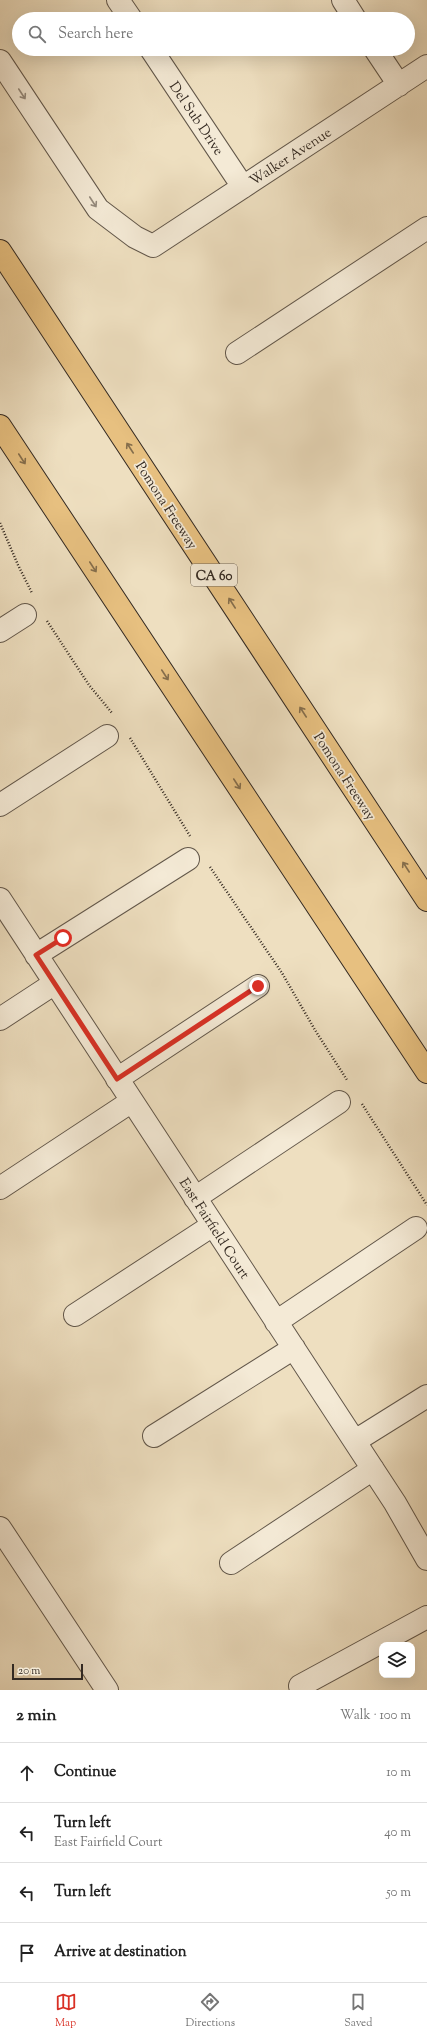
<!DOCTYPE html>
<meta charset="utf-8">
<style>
body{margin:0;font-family:"Sorts Mill Goudy",serif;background:#f2f2f2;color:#222}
.controls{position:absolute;right:12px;bottom:12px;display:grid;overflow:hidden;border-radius:8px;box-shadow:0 4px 16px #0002}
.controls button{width:36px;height:36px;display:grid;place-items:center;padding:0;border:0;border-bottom:1px solid #e0e0e0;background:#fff;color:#222;font:20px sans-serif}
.scale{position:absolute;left:12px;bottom:10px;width:71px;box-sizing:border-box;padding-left:4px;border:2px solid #342a22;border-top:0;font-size:11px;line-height:14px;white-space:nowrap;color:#342a22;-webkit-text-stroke:3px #f4ead6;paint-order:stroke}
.stop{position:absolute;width:12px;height:12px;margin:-9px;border:3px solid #d93025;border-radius:50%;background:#fff}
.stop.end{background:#d93025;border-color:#fff;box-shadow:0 1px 4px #0008}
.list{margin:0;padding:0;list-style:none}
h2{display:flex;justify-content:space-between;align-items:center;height:52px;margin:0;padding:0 16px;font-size:17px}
h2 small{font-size:13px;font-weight:400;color:#767676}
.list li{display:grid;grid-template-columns:26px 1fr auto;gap:12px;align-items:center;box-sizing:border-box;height:60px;padding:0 16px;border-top:1px solid #e0e0e0}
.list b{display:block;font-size:15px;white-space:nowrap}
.list p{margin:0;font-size:13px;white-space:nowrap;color:#767676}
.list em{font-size:13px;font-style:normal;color:#767676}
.icon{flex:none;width:22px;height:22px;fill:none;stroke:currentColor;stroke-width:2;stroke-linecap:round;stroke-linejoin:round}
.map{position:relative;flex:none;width:427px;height:1690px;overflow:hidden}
.search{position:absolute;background:#fff;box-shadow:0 4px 16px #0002;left:12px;right:12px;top:12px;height:44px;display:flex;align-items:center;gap:10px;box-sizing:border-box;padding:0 14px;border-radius:22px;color:#767676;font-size:15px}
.sheet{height:292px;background:#fff}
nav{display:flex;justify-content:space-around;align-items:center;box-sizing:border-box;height:56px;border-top:1px solid #e0e0e0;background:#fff;font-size:11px;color:#767676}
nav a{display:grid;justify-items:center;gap:2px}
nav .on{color:#d93025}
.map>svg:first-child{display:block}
</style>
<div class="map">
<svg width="427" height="1690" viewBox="0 0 427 1690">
<rect width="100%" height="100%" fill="#eedfc0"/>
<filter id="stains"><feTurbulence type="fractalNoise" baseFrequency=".005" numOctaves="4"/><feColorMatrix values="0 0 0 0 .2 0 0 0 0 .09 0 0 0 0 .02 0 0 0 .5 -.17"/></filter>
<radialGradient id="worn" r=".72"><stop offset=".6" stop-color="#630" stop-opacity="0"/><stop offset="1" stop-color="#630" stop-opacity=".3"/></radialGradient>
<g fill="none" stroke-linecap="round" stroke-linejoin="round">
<defs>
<path id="minor" d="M118,0L131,19
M343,0L355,19
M151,49L243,187
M375,49L399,85
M0,61L98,209L135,237L153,246L427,66
M237,353L427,228
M0,631L25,615
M0,805L107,736
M0,899L395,1503L427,1559
M36,955L188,859
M0,1019L55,983
M117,1079L258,986
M0,1188L132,1101
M195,1198L339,1102
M75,1315L213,1225
M276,1322L416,1228
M154,1436L294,1348
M355,1441L427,1396
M0,1528L107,1690
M231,1563L373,1469
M300,1686L427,1617"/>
<path id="highway" d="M0,251L427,900
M0,426L427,1072"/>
</defs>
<!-- minor casing -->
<use href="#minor" stroke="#62574a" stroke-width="24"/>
<!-- highway casing -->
<use href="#highway" stroke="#342a22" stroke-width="24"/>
<!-- path -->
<path stroke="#342a22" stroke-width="2.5" stroke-dasharray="1 2" stroke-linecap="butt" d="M0,523L18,565L32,593
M47,621L89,685L112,713
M130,738L190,836
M210,867L282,973L315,1030L347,1080
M362,1104L427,1205"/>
<!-- minor -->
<use href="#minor" stroke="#f4ead6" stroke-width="22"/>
<!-- highway -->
<use href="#highway" stroke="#e7c080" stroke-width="22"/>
</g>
<!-- one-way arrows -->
<defs><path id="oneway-shaft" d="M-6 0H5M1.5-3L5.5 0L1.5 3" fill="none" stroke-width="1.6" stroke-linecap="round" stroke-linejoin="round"/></defs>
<g stroke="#948a7c">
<use href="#oneway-shaft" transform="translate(22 94) rotate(57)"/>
<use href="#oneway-shaft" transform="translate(93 202) rotate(57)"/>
</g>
<g stroke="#856e4c">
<use href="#oneway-shaft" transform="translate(130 448) rotate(-123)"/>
<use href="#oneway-shaft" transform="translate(22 459) rotate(57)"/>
<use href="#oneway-shaft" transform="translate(93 567) rotate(57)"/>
<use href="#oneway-shaft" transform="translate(232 603) rotate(-123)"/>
<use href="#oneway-shaft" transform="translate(165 675) rotate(57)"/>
<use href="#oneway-shaft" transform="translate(303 712) rotate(-123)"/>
<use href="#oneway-shaft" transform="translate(237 784) rotate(57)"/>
<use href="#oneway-shaft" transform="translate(406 867) rotate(-123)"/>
</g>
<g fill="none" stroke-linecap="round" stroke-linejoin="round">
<!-- route -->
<path stroke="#d93025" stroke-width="5" d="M63,938L36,955L117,1079L258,986"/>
</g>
<g text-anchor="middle" stroke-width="3.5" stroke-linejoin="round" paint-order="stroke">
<!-- shield labels -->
<rect fill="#f4ead6" stroke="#6e6458" stroke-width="1" x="191" y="564" width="46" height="22" rx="3"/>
<g font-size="13" font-weight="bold" fill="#342a22">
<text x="214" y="580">CA 60</text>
</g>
<!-- street labels -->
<g font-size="14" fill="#342a22" stroke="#f4ead6">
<text transform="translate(197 118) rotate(56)" y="5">Del Sub Drive</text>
<text transform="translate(290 156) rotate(-33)" y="5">Walker Avenue</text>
<text transform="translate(167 505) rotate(57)" y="5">Pomona Freeway</text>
<text transform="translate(345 776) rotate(57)" y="5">Pomona Freeway</text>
<text transform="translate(215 1228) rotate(57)" y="5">East Fairfield Court</text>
</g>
</g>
<rect width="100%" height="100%" filter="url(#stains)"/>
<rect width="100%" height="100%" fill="url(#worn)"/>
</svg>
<div class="controls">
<button><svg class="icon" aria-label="layers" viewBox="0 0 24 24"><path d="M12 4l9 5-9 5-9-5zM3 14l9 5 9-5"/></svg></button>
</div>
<div class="scale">20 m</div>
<div class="stop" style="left:63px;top:938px"></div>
<div class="stop end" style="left:258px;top:986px"></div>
<div class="search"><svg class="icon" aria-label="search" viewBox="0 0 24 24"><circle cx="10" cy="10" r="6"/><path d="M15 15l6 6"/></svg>Search here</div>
</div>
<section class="sheet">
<h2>2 min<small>Walk · 100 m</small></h2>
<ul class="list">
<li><svg class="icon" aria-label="ahead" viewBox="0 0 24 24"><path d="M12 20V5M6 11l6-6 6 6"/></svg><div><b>Continue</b></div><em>10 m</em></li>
<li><svg class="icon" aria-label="left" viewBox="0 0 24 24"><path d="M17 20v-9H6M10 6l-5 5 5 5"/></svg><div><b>Turn left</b><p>East Fairfield Court</p></div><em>40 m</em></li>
<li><svg class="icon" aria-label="left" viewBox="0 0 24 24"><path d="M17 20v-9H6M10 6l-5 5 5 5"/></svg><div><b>Turn left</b></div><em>50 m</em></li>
<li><svg class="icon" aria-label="arrive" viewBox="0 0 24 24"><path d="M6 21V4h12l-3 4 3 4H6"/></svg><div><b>Arrive at destination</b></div></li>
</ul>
</section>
<nav>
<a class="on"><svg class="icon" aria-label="map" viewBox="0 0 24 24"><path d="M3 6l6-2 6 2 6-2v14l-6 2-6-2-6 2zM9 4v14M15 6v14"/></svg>Map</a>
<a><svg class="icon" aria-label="directions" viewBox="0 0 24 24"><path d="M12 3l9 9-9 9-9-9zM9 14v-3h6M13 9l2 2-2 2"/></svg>Directions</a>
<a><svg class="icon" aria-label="saved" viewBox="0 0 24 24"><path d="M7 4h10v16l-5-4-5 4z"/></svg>Saved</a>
</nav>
